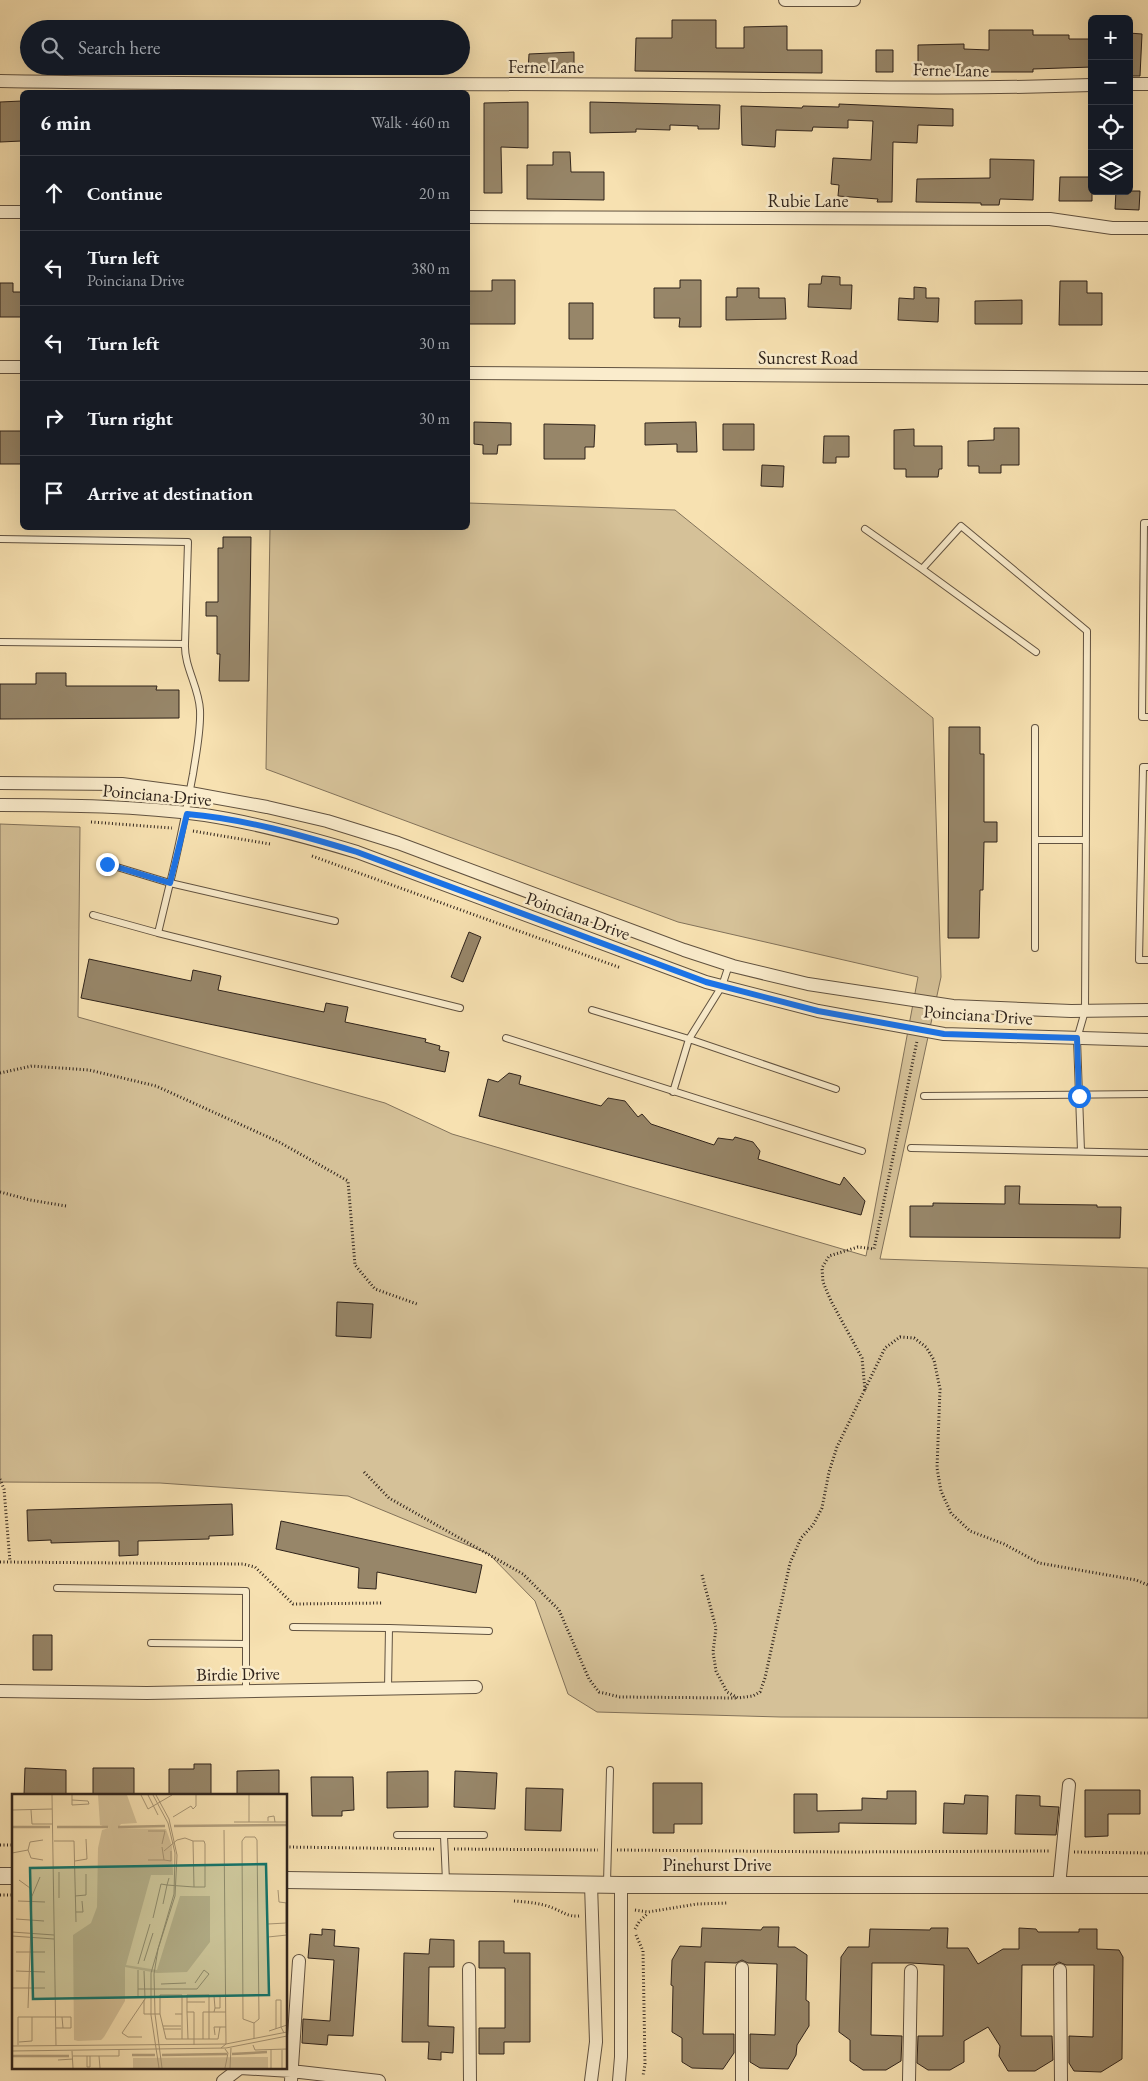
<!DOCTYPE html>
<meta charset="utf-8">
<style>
body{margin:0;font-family:"EB Garamond",serif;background:#20242c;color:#f1f3f6}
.controls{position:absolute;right:15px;top:15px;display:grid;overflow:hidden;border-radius:8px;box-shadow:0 5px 20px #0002}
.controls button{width:45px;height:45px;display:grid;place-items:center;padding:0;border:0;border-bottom:1px solid #363941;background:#171b24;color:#f1f3f6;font:25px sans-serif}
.stop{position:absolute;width:15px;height:15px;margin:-11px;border:4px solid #1a73e8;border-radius:50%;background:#fff}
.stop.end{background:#1a73e8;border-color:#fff;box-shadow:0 1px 5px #0008}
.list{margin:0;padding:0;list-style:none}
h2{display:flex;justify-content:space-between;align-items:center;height:65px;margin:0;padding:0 20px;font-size:21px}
h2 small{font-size:16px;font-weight:400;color:#9ea1a6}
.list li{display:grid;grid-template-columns:32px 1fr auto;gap:15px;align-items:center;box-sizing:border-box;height:75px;padding:0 20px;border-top:1px solid #363941}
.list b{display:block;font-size:19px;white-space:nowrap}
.list p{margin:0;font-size:16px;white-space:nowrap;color:#9ea1a6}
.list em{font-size:16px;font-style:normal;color:#9ea1a6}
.icon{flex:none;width:28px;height:28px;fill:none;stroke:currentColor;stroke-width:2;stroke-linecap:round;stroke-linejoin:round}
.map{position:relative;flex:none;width:1148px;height:2081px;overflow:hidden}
.search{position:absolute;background:#171b24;box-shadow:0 5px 20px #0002;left:20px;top:20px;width:450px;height:55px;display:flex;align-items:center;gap:12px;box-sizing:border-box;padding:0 18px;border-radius:28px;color:#9ea1a6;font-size:19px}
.panel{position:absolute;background:#171b24;box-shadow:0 5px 20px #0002;left:20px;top:90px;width:450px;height:440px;border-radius:8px}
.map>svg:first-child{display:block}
</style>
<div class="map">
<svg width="1148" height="2081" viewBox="0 0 1148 2081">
<rect width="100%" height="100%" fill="#f7e1b1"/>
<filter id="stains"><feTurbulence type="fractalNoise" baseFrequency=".004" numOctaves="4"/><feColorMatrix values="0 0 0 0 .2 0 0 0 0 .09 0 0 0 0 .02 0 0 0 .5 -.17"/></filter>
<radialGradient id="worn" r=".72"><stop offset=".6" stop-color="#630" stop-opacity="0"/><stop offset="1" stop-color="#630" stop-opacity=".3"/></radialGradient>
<!-- green -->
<path fill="#d5c198" stroke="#82725a" d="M468,503L675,510L933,718L941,977L880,1259L1148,1268V1718L781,1717L597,1712L568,1694L535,1601L489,1554L348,1496L160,1483L0,1482V824L80,827L78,1017L385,1103L452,1134L866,1256L918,977L678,922L266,769L270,528H468Z"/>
<!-- building -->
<path fill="#978669" stroke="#2f231b" d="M672,20H716V48H744V27L787,26V50H822V73L635,71L636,38H672Z
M989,30H1033V35H1069V39H1092V67L1033,69V72H918V45L964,44V49L989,50Z
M1129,33L1142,34L1140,76H1129Z
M876,50H893V72H876Z
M574,52V70L528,71L529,54Z
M22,101V141L0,142V102Z
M528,102V148L501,147L502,193H484V103Z
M590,102L720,105L719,129H698V126L670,125V130L636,129V132L590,133Z
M839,104L953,109V126L918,125L917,143L893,142L892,202H877L878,199L838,196L839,185L831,184L833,158L871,160L873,121L848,120V128L813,127L812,131L776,130L775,147L742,145L741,106L802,108L803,106L839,107Z
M553,152H570L571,172H604V200L527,199V165H553Z
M990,159L1034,160L1033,200L1000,199L999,205H981V203L916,202L917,179L990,178Z
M1060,177H1092V201H1059Z
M1116,191H1140L1139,210L1115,209Z
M822,276L840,277V285H852L851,309L808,307L809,284H821Z
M492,280H515V324H468V291H492Z
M680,280H701V327H679L680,318H654V288H680Z
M1060,281H1087V293H1102V325H1059Z
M0,283H13V292H22V317H0Z
M914,287L926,288V298H939L938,322L898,320L899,298L914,299Z
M737,288H759V298H785L786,319L726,320V297H737Z
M1022,300V324H975V301Z
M569,303H593V339H569Z
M474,422L511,423V445H498L497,454H483V445L474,444Z
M696,422L697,452H677V444L645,445V423Z
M544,424L595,425L594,447H585V459H544Z
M723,424H754V450H723Z
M994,428H1019V465H1001V473H979V466H968V441L994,440Z
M914,429V446H942V469H939L938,477H906V469H894V430Z
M0,431H22V464H0Z
M824,436H849V457H836V463H823Z
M762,465L784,466L783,487L761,486Z
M223,537H251L249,681H219L220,654H217V616H206V602H218V548H223Z
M36,673H66V686H157L156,690H179V718L0,719V684H36Z
M949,727H980V754H984V822H997V842H984L983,890H980L979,938H948Z
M469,932L481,937L463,982L451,977Z
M89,959L191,981L193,970L221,976L218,990L324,1012L326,1003L348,1007L345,1022L426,1039L425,1042L440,1046L439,1050L449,1052L445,1072L81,998Z
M509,1073L521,1076L519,1084L601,1106L608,1098L625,1101L638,1117L642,1114L651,1124L714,1145L718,1138L733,1140L735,1137L753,1142L760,1151L758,1159L840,1185L844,1177L865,1201L861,1215L479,1116L488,1079L498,1082Z
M1005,1186H1020L1019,1204L1097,1205V1207H1121L1120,1238L910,1237V1206H933V1203L1005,1204Z
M337,1302L373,1304L371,1338L336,1336Z
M232,1504L233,1535L209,1536V1539L138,1541V1555L119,1556V1541L51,1543V1540L28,1541L27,1510Z
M281,1521L482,1565L476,1593L377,1572L376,1589L358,1588L359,1568L276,1549Z
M33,1635H52V1670H33Z
M194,1764H211V1795H169V1769H194Z
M25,1768L66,1770V1795H24Z
M93,1768H134V1795H93Z
M279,1770V1795H237V1771Z
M428,1771V1807L387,1808V1772Z
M455,1771L497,1773L495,1809L454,1807Z
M311,1777H353L354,1810L342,1811V1816H312Z
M653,1783H702V1824H674V1833H653Z
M526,1788L563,1789L561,1831L525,1830Z
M1085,1790H1140V1814H1108V1836L1085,1837Z
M887,1791H916V1824L839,1823V1832L794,1833V1794H817V1811L862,1810V1798L887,1799Z
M965,1795L988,1796L987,1834L943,1833L944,1803L964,1804Z
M1016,1795L1040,1796V1806L1059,1807L1056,1835L1015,1834Z
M763,1927H779L778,1947H795L807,1955L806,2000L809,2002V2026L797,2045L796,2055L788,2069L760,2068L750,2062V2034L775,2035L777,1964L748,1963L742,1960L736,1963L705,1962L703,2034H734V2053L723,2069L692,2068L682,2062V2038L672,2032L673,1986L671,1985L672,1960L680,1946L701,1947L702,1928L761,1930Z
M931,1928H948L947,1948H968L978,1964L1003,1949H1019V1928L1036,1929L1038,1932H1079V1929H1097V1949L1119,1950L1123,1957L1122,2059L1101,2072L1074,2071L1069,2063V2036L1093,2037L1094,1965H1066L1059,1962L1054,1965H1022L1021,2036H1052L1053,2060L1035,2071H1008L999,2056L1000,2046L988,2027L964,2041V2062L950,2070H928L917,2063L918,2036H943L944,1965L911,1963H872L871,2035L902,2036L901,2061L886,2070H863L850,2061V2040L839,2032L841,1957L848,1947H869L870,1929L930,1930Z
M322,1929L335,1930L334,1946L359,1948L353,2036L328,2035L327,2045L302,2043L303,2019L330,2021L334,1960L308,1958L310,1934L322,1935Z
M430,1939L454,1940V1967H429L428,2026L454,2027L453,2053L441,2052V2060L428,2059L429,2042H402L404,1953L429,1954Z
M479,1941H504V1953H530V2042H504V2054H479V2028H505V1968H479Z"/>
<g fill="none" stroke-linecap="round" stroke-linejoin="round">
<defs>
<path id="service" d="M1148,523H1144L1142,717H1148
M865,529L922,569
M0,539L188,542L185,644
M0,642L185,644C184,667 199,687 200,710C201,731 196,754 193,774C186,811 179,847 170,883L335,921
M1036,652L922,569L961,526L1087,631L1085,1011L1077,1039L1081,1151
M1148,767H1143L1139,960H1148
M1036,840H1086
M107,864L170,883L158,933L460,1008
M93,915L158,933
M1035,948V728
M592,1010L689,1039L836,1089
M506,1038L862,1151
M673,1092L689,1039L722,986L729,965
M924,1096L1148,1094
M911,1148L1148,1153
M57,1588L246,1591V1691
M293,1627L389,1628L388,1689
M389,1628L489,1631
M151,1643L246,1644
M397,1835H484
M444,1836L446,1881
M607,1883L610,1770"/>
<path id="minor" d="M785,0H854
M0,81C225,85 450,83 675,85C814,86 953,90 1092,85
M1129,84H1148
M0,212H22
M468,217L1050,219L1112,228H1148
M0,367H22
M468,373L1148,378
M0,783L122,784L190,793L267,807L327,821L398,843L684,950L733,966L808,984L953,1006L1071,1011L1148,1010
M0,805C68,805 137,806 205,815C257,823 307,837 357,852L706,982L818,1011L944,1034L1148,1040
M0,1691L147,1693L476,1687
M591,1884L596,2042L591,2081
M1059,1886L1069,1785
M469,1969L470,2081
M1060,1970L1061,2081
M240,2068L291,2071L379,2081
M223,2081L240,2068
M291,2081L299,1961
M619,2081L621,2057V1885
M742,2081V1968
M909,2081L911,1971"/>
<path id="tertiary" d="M0,1876H14
M286,1880L621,1885H1148"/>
</defs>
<!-- service casing -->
<use href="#service" stroke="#615240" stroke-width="8"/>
<!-- minor casing -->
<use href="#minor" stroke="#615240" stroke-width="14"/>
<!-- tertiary casing -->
<use href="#tertiary" stroke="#615240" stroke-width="18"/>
<!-- path -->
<path stroke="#2f231b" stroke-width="3" stroke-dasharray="1 2.5" stroke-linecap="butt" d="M91,822L172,828
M193,831L270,844
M312,856L621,968
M0,1073L32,1066L89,1070L156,1086L279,1142L348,1181L355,1265L375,1289L417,1304
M0,1192L30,1200L66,1206
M865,1390L862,1358L831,1301L823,1282L822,1268L829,1256L858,1247L874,1249L917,1041
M364,1472L389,1498L523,1574L559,1610L589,1679L599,1692L620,1697L737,1698
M0,1479L4,1489L10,1562
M0,1562L243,1564L255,1567L293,1604L383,1603
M702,1575L716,1628L713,1652L716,1671L727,1692L738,1698L753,1696L760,1692L765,1678L790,1563L801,1538L813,1525L822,1508L829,1472L837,1447L885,1348L900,1337L914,1338L926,1347L934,1360L940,1389L937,1468L941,1491L951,1513L970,1531L1004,1544L1039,1563L1136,1580L1148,1585
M0,1845H14
M286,1847L436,1849
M454,1849L598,1850
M617,1850L844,1852L1051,1851
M1074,1852L1148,1853
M0,1895H14
M514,1901C527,1902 541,1903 553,1908C563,1912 568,1917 579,1916
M635,1910L648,1912L697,1904L728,1903
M635,1929L639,1922L648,1913
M636,1935L643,1951L645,2064L643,2076"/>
<!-- service -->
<use href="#service" stroke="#faeccc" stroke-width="6"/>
<!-- minor -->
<use href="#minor" stroke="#faeccc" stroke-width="12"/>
<!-- tertiary -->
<use href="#tertiary" stroke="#faeccc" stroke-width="16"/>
</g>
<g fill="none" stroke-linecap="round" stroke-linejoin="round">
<!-- route -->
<path stroke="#1a73e8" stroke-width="6" d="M107,864L170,883L187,814C245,819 301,835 357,852L706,982L818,1011L944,1034L1077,1038L1079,1096"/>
</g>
<g text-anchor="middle" stroke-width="5" stroke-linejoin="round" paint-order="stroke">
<!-- street labels -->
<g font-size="18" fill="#2f231b" stroke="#faeccc">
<text x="546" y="73">Ferne Lane</text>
<text transform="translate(951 70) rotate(1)" y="6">Ferne Lane</text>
<text x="808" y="207">Rubie Lane</text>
<text x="808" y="364">Suncrest Road</text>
<text transform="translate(157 795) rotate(5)" y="6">Poinciana Drive</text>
<text transform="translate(578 916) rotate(20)" y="6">Poinciana Drive</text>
<text transform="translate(978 1015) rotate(4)" y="6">Poinciana Drive</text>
<text transform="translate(238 1674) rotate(-1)" y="6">Birdie Drive</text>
<text x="717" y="1871">Pinehurst Drive</text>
</g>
</g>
<!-- overview -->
<g transform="translate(12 1794)">
<rect width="275" height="275" fill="#f7e1b1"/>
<path d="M86,1H115L125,29L109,30L106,34L154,35L160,52L161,81H139L114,171L145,176L168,102H198V148L175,178L145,179L113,173V207L92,243L89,246L66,247L62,246L61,141L79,129L85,113L86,54L90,36L97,34L88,31ZM256,263V274H121V264Z" fill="#d5c198"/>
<path fill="none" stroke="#b3a07e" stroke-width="2.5" d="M162,32L275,31M0,33H38M45,33H96M106,33L153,32M220,260L255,258M120,261H143M150,261L215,260M0,262H57"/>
<path fill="none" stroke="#a79575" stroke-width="1" d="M40,1L44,252M129,1L136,15L160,1M136,1L146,21M141,1L156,29L163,59L162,100L139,179V221L147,274M144,1L157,25L165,61L163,102L146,155L142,180L143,220L150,274M237,1V28M60,6L76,7L77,10L60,11V1M179,12L181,15L184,12V1M0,16L40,15M19,16L20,30H41M161,23L179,12M256,27V23L262,22L263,28M222,28H275M136,37H153L150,50M233,43H243L245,46L247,225L242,229L231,225L230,47ZM42,47H62L64,128M181,47H192L193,50V93H182M16,56L18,48L31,46M16,56L19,64L31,66M0,59L16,56M136,66H152L150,53M152,66L159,67V57M63,67L75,65L74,45M7,86L18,94L20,102L16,214M266,96L267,108L275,109M20,102L28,83M63,102L74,101V80M47,104V78M6,107L33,108M274,109V139M151,110L155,91L182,93L181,47L173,44L165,46L152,57M64,118H71L70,107M141,124L149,90L155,91L157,84M4,125L32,127M256,130L274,129M0,138L42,141M0,142L42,145M4,158H33M132,167L141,139M256,167V143L275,141M126,170L138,130M4,177L33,178M149,190L174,189M0,194H33M126,195H185L197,180L192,176L183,189M126,203V176M132,206V220H148V201H170V220H163M175,208H193M175,218H182V245H197V201H175V218L176,245M202,218L203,214H208V202H202L203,214M148,220L154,245H182V251M170,220V245M50,223H59V234H51M242,229V245M151,232H169M152,235H169M264,235V206H269V233L275,231M257,237L269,233L272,239M203,241L202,233H214M130,243H116L110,239L133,205L132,177M191,245V218H214M197,245H206L208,233M7,248L20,247V223M6,251V223H50L51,234H44M241,251L243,256L275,255M0,252L214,250L275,238M209,254L214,250L212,36M259,255V274M270,256V274M0,257L214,254L275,242M60,257L61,274M61,262H87M75,262V273H78V262M46,266L61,265M88,274L87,262H107V256M213,274L216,259L213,255M218,274L219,254M275,274V256"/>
<path fill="#0f766e" fill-opacity="0.15" stroke="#0f766e" stroke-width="2.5" d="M254,70L257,201L21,205L18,74Z"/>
<rect width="275" height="275" fill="none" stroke="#2f231b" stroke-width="2.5"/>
</g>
<rect width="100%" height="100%" filter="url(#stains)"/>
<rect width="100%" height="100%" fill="url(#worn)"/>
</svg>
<div class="controls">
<button>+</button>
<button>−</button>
<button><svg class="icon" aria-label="locate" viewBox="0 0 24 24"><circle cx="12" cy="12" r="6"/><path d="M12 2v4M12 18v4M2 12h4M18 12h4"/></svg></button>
<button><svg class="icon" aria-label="layers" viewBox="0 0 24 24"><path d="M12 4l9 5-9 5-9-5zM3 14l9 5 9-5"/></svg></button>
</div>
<div class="stop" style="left:1079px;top:1096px"></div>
<div class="stop end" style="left:107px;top:864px"></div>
<div class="search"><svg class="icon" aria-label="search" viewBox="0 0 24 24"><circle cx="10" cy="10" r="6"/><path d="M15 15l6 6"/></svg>Search here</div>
<section class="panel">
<h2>6 min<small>Walk · 460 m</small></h2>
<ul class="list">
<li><svg class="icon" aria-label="ahead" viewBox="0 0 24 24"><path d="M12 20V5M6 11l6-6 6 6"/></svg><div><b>Continue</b></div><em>20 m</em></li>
<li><svg class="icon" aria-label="left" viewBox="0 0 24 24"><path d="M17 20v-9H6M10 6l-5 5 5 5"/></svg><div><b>Turn left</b><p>Poinciana Drive</p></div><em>380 m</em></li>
<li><svg class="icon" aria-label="left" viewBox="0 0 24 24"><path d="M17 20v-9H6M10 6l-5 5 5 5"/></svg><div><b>Turn left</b></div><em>30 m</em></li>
<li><svg class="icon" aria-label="right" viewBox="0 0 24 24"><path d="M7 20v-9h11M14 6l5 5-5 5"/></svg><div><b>Turn right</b></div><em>30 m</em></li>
<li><svg class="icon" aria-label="arrive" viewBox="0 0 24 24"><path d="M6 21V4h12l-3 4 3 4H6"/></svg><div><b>Arrive at destination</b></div></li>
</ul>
</section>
</div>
